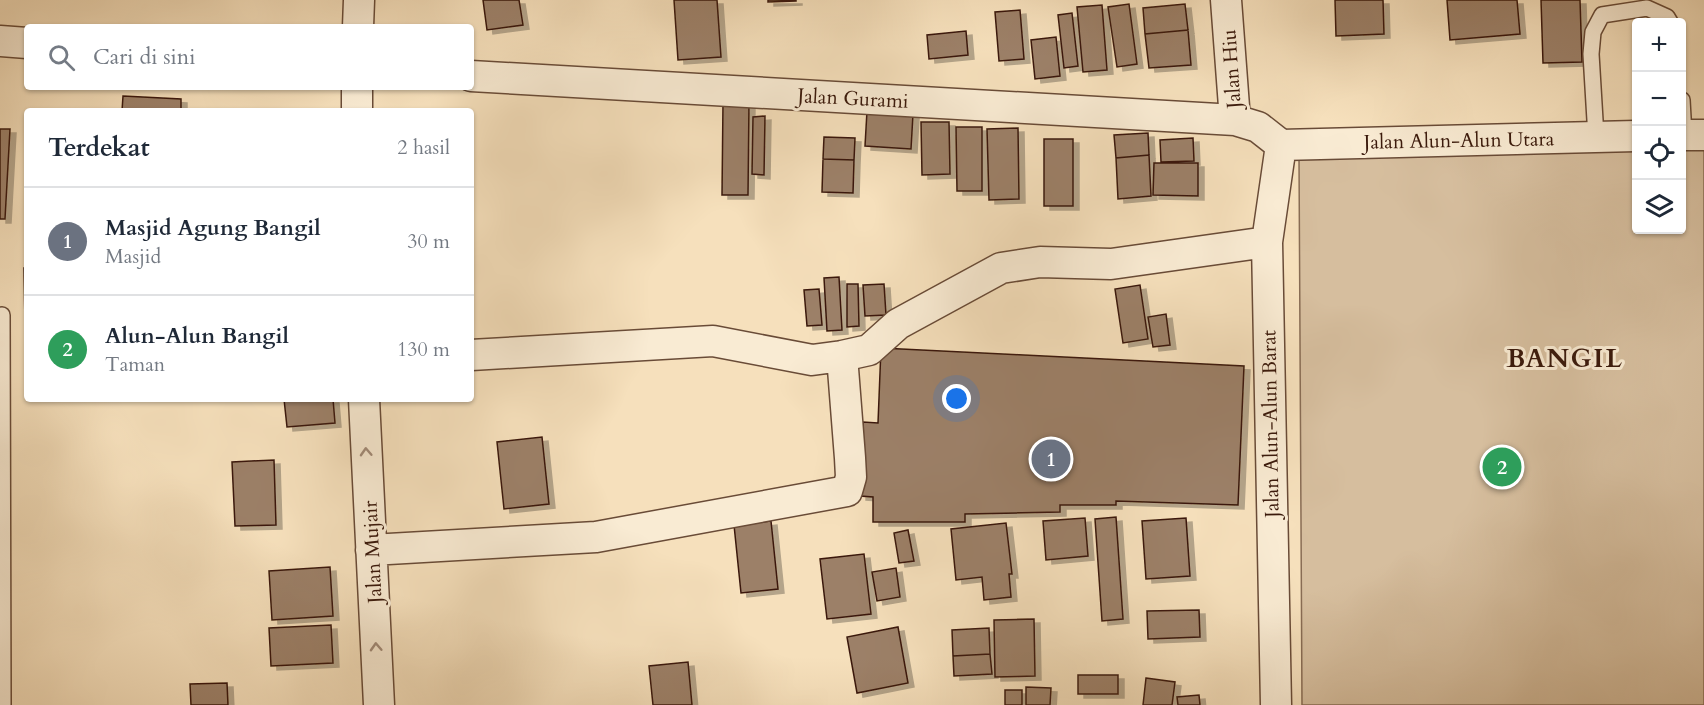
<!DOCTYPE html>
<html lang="id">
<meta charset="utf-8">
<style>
body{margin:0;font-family:Cardo,serif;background:#f2f2f3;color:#1f2937}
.controls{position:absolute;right:18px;top:18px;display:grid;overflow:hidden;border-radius:6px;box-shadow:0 2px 4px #0004}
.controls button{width:54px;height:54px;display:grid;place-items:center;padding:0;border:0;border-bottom:2px solid #e0e1e3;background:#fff;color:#1f2937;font:30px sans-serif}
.you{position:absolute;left:957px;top:399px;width:21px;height:21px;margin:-15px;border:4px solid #fff;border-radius:50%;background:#1a73e8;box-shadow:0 0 0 9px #1a73e833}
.badge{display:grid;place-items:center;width:39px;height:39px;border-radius:50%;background:#0f766e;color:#fff;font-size:20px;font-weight:700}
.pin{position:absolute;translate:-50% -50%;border:3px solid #fff;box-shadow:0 2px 6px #0006}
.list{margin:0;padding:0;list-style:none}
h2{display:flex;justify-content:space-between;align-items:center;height:78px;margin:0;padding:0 24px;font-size:26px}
h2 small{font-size:20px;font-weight:400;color:#747a83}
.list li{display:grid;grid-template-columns:39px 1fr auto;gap:18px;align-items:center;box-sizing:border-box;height:108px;padding:0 24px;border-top:2px solid #e0e1e3}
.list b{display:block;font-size:22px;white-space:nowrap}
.list p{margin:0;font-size:20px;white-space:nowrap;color:#747a83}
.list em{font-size:20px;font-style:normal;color:#747a83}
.icon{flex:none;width:33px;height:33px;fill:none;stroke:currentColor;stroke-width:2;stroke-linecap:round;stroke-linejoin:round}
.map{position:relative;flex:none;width:1704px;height:705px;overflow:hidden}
.search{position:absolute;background:#fff;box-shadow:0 2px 4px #0004;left:24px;top:24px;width:450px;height:66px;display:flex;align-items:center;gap:15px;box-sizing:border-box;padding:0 21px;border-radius:6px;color:#747a83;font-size:22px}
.panel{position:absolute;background:#fff;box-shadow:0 2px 4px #0004;left:24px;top:108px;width:450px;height:294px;border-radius:6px}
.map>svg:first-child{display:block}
</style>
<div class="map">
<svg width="1704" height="705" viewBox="0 0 1704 705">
<defs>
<filter id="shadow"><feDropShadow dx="6" dy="4" stdDeviation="0" flood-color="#0004"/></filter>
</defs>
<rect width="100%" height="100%" fill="#f6e0bc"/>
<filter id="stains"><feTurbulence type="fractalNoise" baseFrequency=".00333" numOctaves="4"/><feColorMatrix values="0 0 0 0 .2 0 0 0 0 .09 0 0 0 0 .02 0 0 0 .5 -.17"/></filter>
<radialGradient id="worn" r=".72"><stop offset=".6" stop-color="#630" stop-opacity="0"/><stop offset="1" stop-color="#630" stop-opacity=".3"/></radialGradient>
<!-- green -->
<path fill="#d6be9e" stroke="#886c54" stroke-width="1.5" d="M1704,146V705H1302L1299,156L1636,148V230H1682V147Z"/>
<!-- building -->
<path fill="#9c8067" stroke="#3a190b" stroke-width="1.5" filter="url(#shadow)" d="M483,0H519L523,25L487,30Z
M674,0H717L721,57L678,60Z
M768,0H796V1L768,2Z
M1335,0H1383L1384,34L1336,36Z
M1447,0H1517L1520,34L1450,40Z
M1541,0H1580L1582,62L1543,63Z
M1129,4L1137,64L1117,67L1108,7Z
M1185,4L1188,30L1145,34L1143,8Z
M1102,5L1107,70L1083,72L1077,7Z
M1020,10L1024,59L999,61L995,12Z
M1072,13L1078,66L1064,68L1058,15Z
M1188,30L1191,65L1149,68L1145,34Z
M966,31L968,55L929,59L927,35Z
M1056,37L1060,76L1035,79L1031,40Z
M123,96L181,99V111H122Z
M723,102H749L748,195H722Z
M867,111L913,114L911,149L865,146Z
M765,116L764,175L752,174L753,117Z
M921,122H949L950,174L922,175Z
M956,127H982V191H957Z
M1018,128L1019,199L989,200L987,129Z
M0,129H10L5,219H0Z
M1148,133L1149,155L1116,158L1114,135Z
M824,137L855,138L854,160L823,159Z
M1193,138L1194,161L1161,162L1160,140Z
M1044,139H1073V206H1044Z
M1149,155L1151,196L1118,199L1116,158Z
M823,159L854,160L853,193L822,192Z
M1154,163H1198V196L1153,195Z
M24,268H27V324H25Z
M839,277L842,330L827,331L824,278Z
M847,284H858L859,326L847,327Z
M884,284L886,315L865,316L863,285Z
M1140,285L1148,339L1123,343L1115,289Z
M819,289L822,325L807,326L804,290Z
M1166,314L1170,345L1153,347L1148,317Z
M881,348L1244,366L1238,505L1116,501V505H1060V512L965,514V522H873V497L860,496L863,422L878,423Z
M284,399H333L335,423L287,427Z
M542,437L549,504L504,509L497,442Z
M274,460L276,525L235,526L232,462Z
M1116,517L1123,619L1102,621L1095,519Z
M1085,518L1088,556L1046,560L1043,521Z
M1186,518L1190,576L1146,579L1142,521Z
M771,521L778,589L741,593L734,525Z
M1006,523L1012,574H1009L1011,597L984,600L982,577L956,580L951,529Z
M908,530L914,561L899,563L894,533Z
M864,554L871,614L827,619L820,559Z
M330,567L333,616L272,620L269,571Z
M896,568L900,597L877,601L872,572Z
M1199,610L1200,637L1148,639L1147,611Z
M1034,619L1035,676L995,677L994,620Z
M331,625L333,663L271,666L269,628Z
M898,627L908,683L857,693L847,637Z
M989,628L990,654L953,656L952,630Z
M990,654L992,674L954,676L953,656Z
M688,662L692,705H653L649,666Z
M1078,675H1118V694H1078Z
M1146,678L1175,682L1172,705H1143Z
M227,683L228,705H191L190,684Z
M1026,687L1051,688L1050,705H1026Z
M1005,690H1022V705H1005Z
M1199,695L1200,705H1178L1177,697Z"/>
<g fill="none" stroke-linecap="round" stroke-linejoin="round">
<defs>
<path id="lane" d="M1682,100L1684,135
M1596,137L1591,54L1593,32L1602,15L1647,8L1667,17L1670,22
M2,315L3,705"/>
<path id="street" d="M1226,0L1235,120L1258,127L1281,145
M358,27L359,0
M0,41L27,43
M471,76L1235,120
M357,87V111
M1682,135H1704
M1281,145L1636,136
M471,355L713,341L812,360L842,356L869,350L898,324L1001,268L1040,262L1111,264L1267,242
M364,399L379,705
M371,550L596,537L847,491L851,477L850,458L842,356
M1276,705L1267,242L1281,145"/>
</defs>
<!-- lane casing -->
<use href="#lane" stroke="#694b37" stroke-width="18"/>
<!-- street casing -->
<use href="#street" stroke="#694b37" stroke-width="33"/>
<!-- lane -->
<use href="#lane" stroke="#f9ebd3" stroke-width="15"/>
<!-- street -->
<use href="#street" stroke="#f9ebd3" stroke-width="30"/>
</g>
<!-- one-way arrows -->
<defs><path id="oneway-chevron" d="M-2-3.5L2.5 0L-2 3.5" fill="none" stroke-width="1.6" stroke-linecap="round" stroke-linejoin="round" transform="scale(1.5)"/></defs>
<g stroke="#a38c79">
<use href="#oneway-chevron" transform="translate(366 452) rotate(-93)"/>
<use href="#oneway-chevron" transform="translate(376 647) rotate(-93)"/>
</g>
<g text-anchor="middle" stroke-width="6" stroke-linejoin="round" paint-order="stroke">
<!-- street labels -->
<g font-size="20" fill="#3a190b" stroke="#f9ebd3">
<text transform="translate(1231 69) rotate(-94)" y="7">Jalan Hiu</text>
<text transform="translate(853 98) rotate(3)" y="7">Jalan Gurami</text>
<text transform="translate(1459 140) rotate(-1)" y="7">Jalan Alun-Alun Utara</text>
<text transform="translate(1270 424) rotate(-91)" y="7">Jalan Alun-Alun Barat</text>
<text transform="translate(372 552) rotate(-93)" y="7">Jalan Mujair</text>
</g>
<!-- district labels -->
<g font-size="26" font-weight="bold" letter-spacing="1.5" fill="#3a190b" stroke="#f9ebd3">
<text x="1565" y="367">BANGIL</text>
</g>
</g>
<rect width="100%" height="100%" filter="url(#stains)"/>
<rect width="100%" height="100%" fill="url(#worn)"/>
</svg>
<div class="controls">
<button>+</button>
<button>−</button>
<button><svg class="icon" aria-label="locate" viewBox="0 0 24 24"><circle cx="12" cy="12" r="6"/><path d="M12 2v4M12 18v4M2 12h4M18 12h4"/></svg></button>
<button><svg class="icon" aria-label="layers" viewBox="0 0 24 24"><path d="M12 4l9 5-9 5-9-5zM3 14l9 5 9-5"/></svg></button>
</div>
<div class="you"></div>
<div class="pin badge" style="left:1051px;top:459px;background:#6b7280">1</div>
<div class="pin badge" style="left:1502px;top:467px;background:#2e9e5b">2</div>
<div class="search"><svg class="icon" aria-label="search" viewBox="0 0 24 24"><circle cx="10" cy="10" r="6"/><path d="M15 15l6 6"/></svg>Cari di sini</div>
<section class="panel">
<h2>Terdekat<small>2 hasil</small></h2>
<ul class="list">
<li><span class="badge" style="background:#6b7280">1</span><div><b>Masjid Agung Bangil</b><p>Masjid</p></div><em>30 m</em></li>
<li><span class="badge" style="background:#2e9e5b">2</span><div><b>Alun-Alun Bangil</b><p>Taman</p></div><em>130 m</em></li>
</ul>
</section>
</div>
